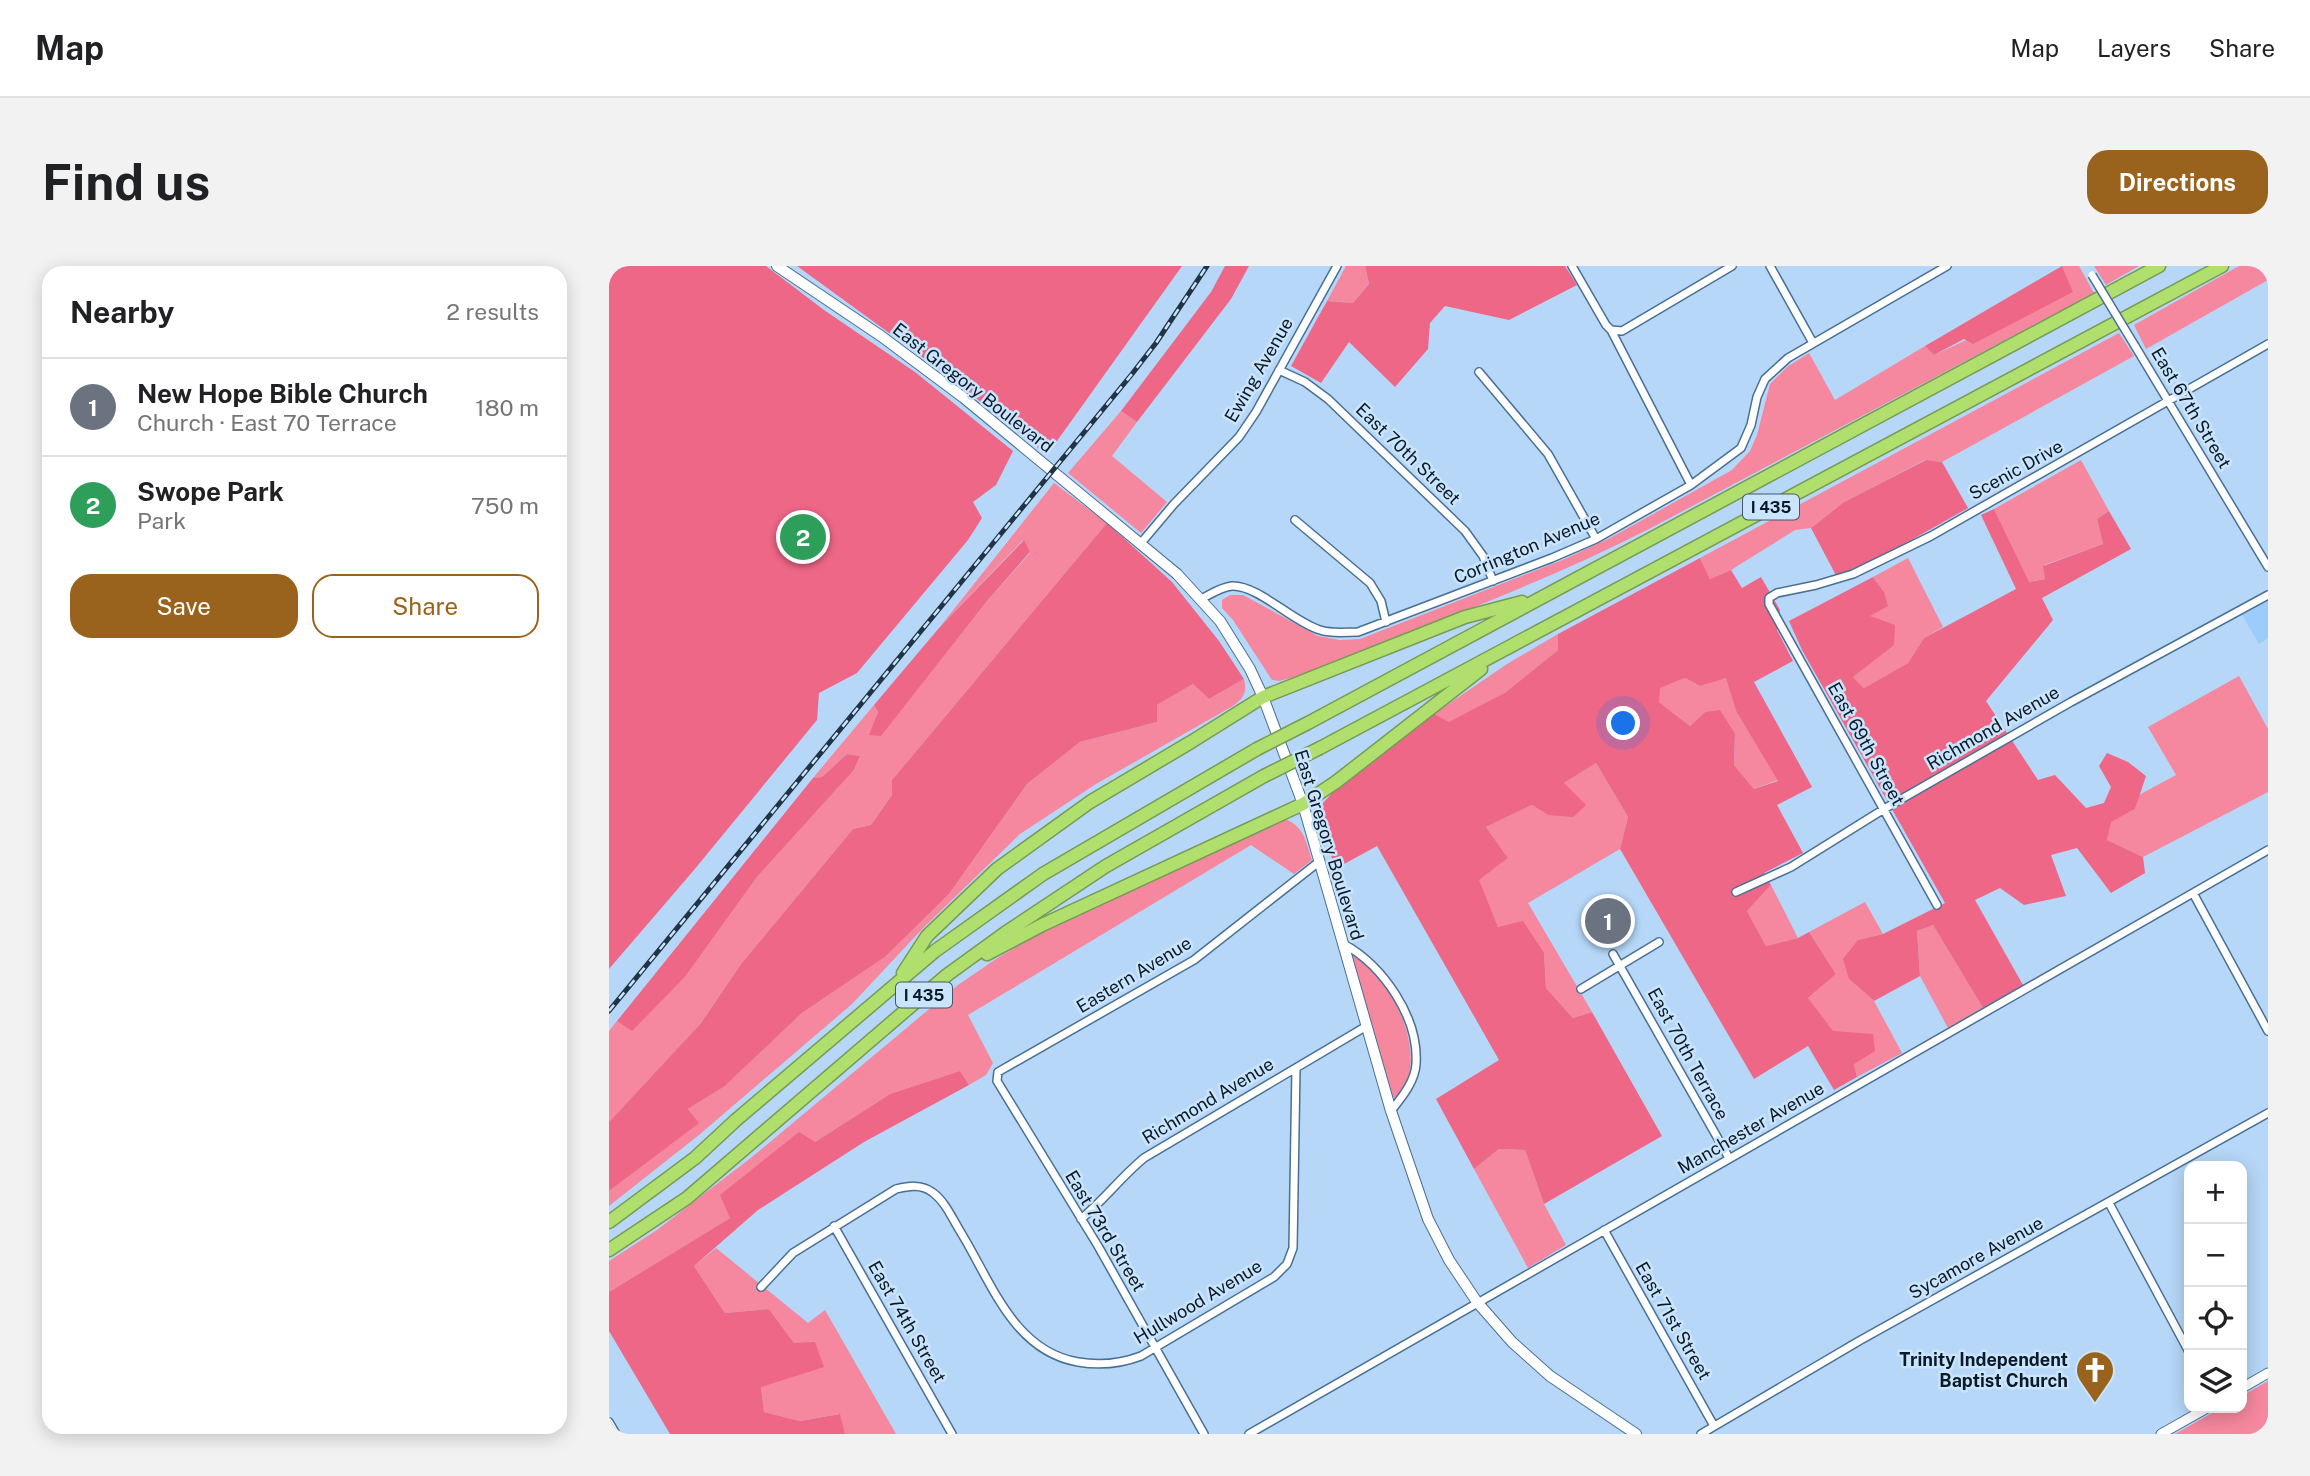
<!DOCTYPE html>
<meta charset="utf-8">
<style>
body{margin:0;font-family:"Public Sans",sans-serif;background:#f2f2f2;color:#202124}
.controls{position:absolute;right:21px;bottom:21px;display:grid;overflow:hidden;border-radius:14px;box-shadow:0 4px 18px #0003}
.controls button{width:63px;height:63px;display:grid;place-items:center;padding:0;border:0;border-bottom:2px solid #e0e0e0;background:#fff;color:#202124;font:35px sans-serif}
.you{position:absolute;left:1015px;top:458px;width:24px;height:24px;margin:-18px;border:5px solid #fff;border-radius:50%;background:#1a73e8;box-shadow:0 0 0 10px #1a73e833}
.badge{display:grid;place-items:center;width:46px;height:46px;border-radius:50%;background:#9a631d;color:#fff;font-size:23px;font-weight:700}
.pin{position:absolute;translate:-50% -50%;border:4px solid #fff;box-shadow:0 2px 7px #0006}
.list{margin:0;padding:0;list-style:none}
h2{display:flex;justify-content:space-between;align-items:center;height:91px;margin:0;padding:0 28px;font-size:30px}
h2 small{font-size:23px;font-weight:400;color:#757577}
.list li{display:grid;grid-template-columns:46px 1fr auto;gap:21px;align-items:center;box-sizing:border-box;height:98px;padding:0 28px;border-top:2px solid #e0e0e0}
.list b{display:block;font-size:26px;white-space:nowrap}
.list p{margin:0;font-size:23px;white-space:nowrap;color:#757577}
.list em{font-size:23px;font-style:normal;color:#757577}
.actions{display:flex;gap:14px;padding:21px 28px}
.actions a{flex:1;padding:16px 0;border:2px solid #9a631d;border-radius:21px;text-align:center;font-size:24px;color:#9a631d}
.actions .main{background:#9a631d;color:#fff}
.icon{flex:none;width:38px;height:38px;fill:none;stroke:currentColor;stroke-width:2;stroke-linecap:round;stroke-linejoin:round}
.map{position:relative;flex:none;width:1659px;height:1168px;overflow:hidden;border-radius:21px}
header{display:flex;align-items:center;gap:42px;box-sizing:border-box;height:98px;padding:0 35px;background:#fff;border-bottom:2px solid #e0e0e0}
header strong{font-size:33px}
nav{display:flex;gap:38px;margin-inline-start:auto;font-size:24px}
.intro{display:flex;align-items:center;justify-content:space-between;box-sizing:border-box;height:168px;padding:0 42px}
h1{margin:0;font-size:49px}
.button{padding:18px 32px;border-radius:21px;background:#9a631d;color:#fff;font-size:24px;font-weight:700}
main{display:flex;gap:42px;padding:0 42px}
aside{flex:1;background:#fff;border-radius:21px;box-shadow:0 4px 18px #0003}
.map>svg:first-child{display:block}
</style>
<header>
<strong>Map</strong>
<nav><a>Map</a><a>Layers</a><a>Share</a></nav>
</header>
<div class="intro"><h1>Find us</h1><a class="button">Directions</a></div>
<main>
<aside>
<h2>Nearby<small>2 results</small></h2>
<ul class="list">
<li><span class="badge" style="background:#6b7280">1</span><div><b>New Hope Bible Church</b><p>Church · East 70 Terrace</p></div><em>180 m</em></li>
<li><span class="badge" style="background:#2e9e5b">2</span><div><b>Swope Park</b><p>Park</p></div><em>750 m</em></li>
</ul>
<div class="actions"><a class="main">Save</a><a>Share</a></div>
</aside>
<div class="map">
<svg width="1659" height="1168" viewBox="0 0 1659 1168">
<rect width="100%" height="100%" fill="#b6d7f8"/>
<!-- built -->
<path fill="#9cccfa" d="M1659,332V372L1650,378L1632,347Z"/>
<!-- green -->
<path fill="#f5879e" d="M737,0H756L760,18L744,37L718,35Z
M1453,0H1470L1485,27L1040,263C926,321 805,364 686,411L670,415L663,414L624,354L613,342V334L621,329H634L709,370L731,374L751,373L956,293L1003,271L1123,204L1141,185L1148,169L1161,118L1178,101L1200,87L1226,134L1316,80L1325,89L1463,25Z
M1485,0H1530L1497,19Z
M1630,0H1659V14L1537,83L1525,59Z
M1510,67L1525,90L1333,196L1316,194L1235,236L1202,262L1186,264L1122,304L1101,313L1091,292Z
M512,145L528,156L503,190L558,236L532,267L459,207Z
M1472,194L1500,245L1488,253L1494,278L1435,299L1436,313L1419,316L1385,243Z
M445,217L498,257L283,514V529L262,559L244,563L132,698L92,757L0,856V765L8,755L23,764L76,711L148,611L245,504L251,490L238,488L213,511L204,512L265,439L269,446L261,469H272L378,335L421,287L414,274L330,362Z
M1299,292L1334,361L1315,372L1299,397L1255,422L1244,411L1285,378L1260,349L1275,326L1264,311Z
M949,368V384L897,426L840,457L825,448L898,398Z
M1630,410L1659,463V526L1534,591L1498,574L1501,556L1526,543L1530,529L1567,509L1539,461Z
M1117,411L1127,445L1169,514L1145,523L1125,499L1126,468L1096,446L1081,460L1050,436V422L1076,412L1091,420Z
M635,413C638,426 635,432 624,440L487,518L411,568L316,660L243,738L90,869L0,940V925L89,856L79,843L116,820L193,747L276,691L340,628L418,518L471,476L548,456V439L584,418L600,433Z
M987,497L1019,551L1011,583L919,637L983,746L964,752L937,722L935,687L889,661L869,614L899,592L877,561L923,539L939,549L955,517Z
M676,553C695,560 697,576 703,594L685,608L642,579L359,749L384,797L377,809L360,819L351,805L281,828L206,876L121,952L0,1026V995L48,964L143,891L349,719L387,693L450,656Z
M1162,619L1189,672L1157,680L1138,645Z
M1256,636L1274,668L1249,674L1240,713L1265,735L1293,787L1248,811L1245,798L1199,732L1227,708L1200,666Z
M1324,659L1374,742L1339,762L1311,710L1308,665Z
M744,688C751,694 759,699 766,706C787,727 808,778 800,808C797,817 792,825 786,832L782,830L742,693Z
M890,883L916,884L935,938L957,979L919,1002L865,903Z
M107,982L199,1057L216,1044L287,1168H236L230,1148L191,1155L155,1146L152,1121L185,1077L160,1043L116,1047L85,1000Z
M1659,1115V1168H1566L1612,1142H1633V1130Z"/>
<!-- forest -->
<path fill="#ee6787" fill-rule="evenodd" d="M0,0H157L215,44L306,106L404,185L387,219L364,236L373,252L359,274L248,407L210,427L208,454L85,604L0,703Z
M188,0H573L438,189L338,109Z
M616,0H640L622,33L528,156L512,145L602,26Z
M756,0H956L968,19L900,54L836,40L821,57L819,83L786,121L740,76L712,117L682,100L718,35L744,37L760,18Z
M1453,0L1464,26L1364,78L1355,73L1325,89L1316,80Z
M1317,194L1333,196L1359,242L1230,315L1202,262L1235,236Z
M1385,243L1420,316L1436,313L1434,300L1494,278L1488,253L1500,245L1522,283L1433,332L1444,354L1377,435L1429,514L1446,509L1477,542L1495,537L1502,521L1490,500L1498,487L1519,496L1537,510L1526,543L1502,556L1498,574L1534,591L1536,607L1502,627L1468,582L1442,589L1457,630L1415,639L1391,622L1366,634L1414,719L1374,742L1324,659L1308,665L1311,710L1265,735L1240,713L1234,693L1249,674L1274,668L1336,637L1193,384L1180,355L1264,311L1275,326L1279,340L1261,350L1286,359L1285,379L1244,411L1255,422L1299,397L1315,372L1407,323L1372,249Z
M498,257L563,316L610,375L635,413L600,433L584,418L548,439V456L471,476L418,518L340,628L276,691L193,747L116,820L79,843L90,857L0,925V856L92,757L132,698L244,563L262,559L283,529V514Z
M415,274L421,286L378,335L272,470L260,469L269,446L265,439L330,362Z
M1091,292L1101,313L1122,304L1133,322L1152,311L1171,344L1168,364L1184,395L1145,416L1203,521L1168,539L1194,587L1155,607L1162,619L1138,645L1157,680L1189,672L1200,666L1227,708L1199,732L1224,765L1264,768L1266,785L1245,798L1248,811L1225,824L1199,780L1145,813L1011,583L1019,551L987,497L955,517L977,539L964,551L939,549L923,539L877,561L899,592L870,614L889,661L914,655L935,687L937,722L964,752L983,746L1053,870L935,938L916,884L890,883L865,903L827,833L890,794L768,580L726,603L710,548L714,537L724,526L825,448L840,456L897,426L949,384V368ZM1076,412L1091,420L1117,412L1127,445L1169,515L1145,523L1125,499L1126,468L1111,444L1096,446L1081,460L1050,436L1051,422Z
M238,488L251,490L245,504L148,611L76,711L23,765L8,755L204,512L213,511Z
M351,805L360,819L255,876L149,944L85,1000L116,1047L160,1043L185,1077L206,1076L215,1101L152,1121L155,1146L191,1155L231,1148L236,1168H61L0,1065V1026L121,952L111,929L190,866L206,876L281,828Z"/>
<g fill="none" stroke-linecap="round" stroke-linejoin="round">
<defs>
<path id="minor" d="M963,0L997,59L1002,64L1082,219
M1161,0L1204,77
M1002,64L1013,65L1123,0
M1526,80L1659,301
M670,104L696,116L719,133L856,265L874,290L884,315
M870,106L939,188L987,273
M686,254L761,317L772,335L777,356
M532,277L565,238L630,171L647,146L728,0
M592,333C602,328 612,321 623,320C649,319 684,356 711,364C723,368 736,366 749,366L943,292L987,273L1082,219L1132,182L1142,159L1148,131L1156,113L1179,92L1338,0
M1127,626L1182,601L1275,543L1462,436L1659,329
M1584,627L1659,765
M1328,639L1160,338V332L1168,327L1207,319L1244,308L1322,270L1659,78
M735,678C774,700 810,751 807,798C806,816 792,832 782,845
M1004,688L1120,892
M972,723L1050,676
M1500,937L1580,1086
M472,953C495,934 512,911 535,892L756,761
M225,960L343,1168
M995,964L1105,1160
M152,1021L184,987L287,923C300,920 312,918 323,926C336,935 343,952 351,965C382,1015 404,1085 469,1096C492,1100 511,1098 532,1090L665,1011L678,998L684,982L687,802
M0,1156L7,1168
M595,1168L489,980L388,815L389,806L585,694L711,595
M640,1168L1659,584
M1092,1168L1250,1075L1659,847"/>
<path id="tertiary" d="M1633,1122L1659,1107
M1552,1168L1598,1142"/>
<path id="secondary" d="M168,0L272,70L355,132L568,308L611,355L641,403L654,431L694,538L782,845L819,953L840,994L868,1036L903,1076L941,1110L1027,1168"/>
<path id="motorway" d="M699,457L1550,0
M711,482L1613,0
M378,688L433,659L694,538L727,516L872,403
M294,707L318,670L388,603L481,536L582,476L654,431L856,351L913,336
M0,956L86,892L127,854L326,685L434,608L648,483
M0,984L78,932L338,709L396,667L497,600L655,510"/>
</defs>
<!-- minor casing -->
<use href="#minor" stroke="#497094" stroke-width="10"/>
<!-- tertiary casing -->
<use href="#tertiary" stroke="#497094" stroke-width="11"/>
<!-- secondary casing -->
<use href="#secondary" stroke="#497094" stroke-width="12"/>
<!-- motorway casing -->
<use href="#motorway" stroke="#779a55" stroke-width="15"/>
<!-- minor -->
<use href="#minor" stroke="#fff" stroke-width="7"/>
<!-- tertiary -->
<use href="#tertiary" stroke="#fff" stroke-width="9"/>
<!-- secondary -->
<use href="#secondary" stroke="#fff" stroke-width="10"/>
<!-- motorway -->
<use href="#motorway" stroke="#b1df6d" stroke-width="12"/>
<defs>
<path id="rail" d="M0,745L523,108L547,77L598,0"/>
</defs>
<!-- rail casing -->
<use href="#rail" stroke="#213445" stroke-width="5"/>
<!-- rail -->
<use href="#rail" stroke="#cae4fc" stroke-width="2.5" stroke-dasharray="8" stroke-linecap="butt"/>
<defs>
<path id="minor-bridge" d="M1483,9L1526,80"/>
<path id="motorway-bridge" d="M648,483L699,457
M655,510L711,482"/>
</defs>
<!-- minor-bridge casing -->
<use href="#minor-bridge" stroke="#497094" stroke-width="10" stroke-linecap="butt"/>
<!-- motorway-bridge casing -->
<use href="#motorway-bridge" stroke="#779a55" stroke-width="15" stroke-linecap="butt"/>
<!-- minor-bridge -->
<use href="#minor-bridge" stroke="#fff" stroke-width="7"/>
<!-- motorway-bridge -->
<use href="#motorway-bridge" stroke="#b1df6d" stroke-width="12"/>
</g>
<!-- icons -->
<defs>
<symbol id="church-pin" viewBox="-11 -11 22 30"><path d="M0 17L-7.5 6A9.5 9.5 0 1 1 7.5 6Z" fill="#9a631d" stroke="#cae4fc"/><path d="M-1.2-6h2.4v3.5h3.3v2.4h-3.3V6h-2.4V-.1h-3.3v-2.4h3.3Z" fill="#fff"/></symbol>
</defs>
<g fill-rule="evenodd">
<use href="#church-pin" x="1464" y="1082" width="44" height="60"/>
</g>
<g text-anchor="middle" stroke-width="5" stroke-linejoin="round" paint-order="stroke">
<!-- shield labels -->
<g fill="#cae4fc" stroke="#445768" stroke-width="2">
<rect x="1134" y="228.5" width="56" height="25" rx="5"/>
<rect x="287" y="716.5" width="56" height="25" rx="5"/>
</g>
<g font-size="16" font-weight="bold" fill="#0a1a29">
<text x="1162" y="247">I 435</text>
<text x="315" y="735">I 435</text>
</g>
<!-- street labels -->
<g font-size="18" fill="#0a1a29" stroke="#cae4fc">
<text transform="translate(650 104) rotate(-60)" y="6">Ewing Avenue</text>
<text transform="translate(364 122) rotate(38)" y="6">East Gregory Boulevard</text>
<text transform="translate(1582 142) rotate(59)" y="6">East 67th Street</text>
<text transform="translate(799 188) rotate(44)" y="6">East 70th Street</text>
<text transform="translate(1407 204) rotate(-29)" y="6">Scenic Drive</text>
<text transform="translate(918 282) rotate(-23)" y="6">Corrington Avenue</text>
<text transform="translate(1384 462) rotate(-30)" y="6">Richmond Avenue</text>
<text transform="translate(1257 478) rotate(61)" y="6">East 69th Street</text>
<text transform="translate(720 579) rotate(73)" y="6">East Gregory Boulevard</text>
<text transform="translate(525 709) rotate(-31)" y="6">Eastern Avenue</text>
<text transform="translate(1079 788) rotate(61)" y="6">East 70th Terrace</text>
<text transform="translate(599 835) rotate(-31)" y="6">Richmond Avenue</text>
<text transform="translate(1142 862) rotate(-30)" y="6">Manchester Avenue</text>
<text transform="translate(496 965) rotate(59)" y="6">East 73rd Street</text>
<text transform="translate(1367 992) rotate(-29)" y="6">Sycamore Avenue</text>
<text transform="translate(589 1036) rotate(-31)" y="6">Hullwood Avenue</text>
<text transform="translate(1064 1055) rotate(60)" y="6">East 71st Street</text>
<text transform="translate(298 1056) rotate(60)" y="6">East 74th Street</text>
</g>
<!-- poi labels -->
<g font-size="18" font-weight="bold" fill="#0a1a29" stroke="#cae4fc" text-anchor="end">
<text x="1459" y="1100">Trinity Independent<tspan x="1459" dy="21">Baptist Church</tspan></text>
</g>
</g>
</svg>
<div class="controls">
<button>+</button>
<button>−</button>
<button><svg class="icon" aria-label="locate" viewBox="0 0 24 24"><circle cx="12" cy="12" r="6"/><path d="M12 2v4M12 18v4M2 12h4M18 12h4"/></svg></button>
<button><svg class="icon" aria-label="layers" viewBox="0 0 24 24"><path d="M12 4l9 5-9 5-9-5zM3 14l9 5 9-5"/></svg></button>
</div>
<div class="you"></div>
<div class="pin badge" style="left:999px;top:655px;background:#6b7280">1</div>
<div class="pin badge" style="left:194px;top:271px;background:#2e9e5b">2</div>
</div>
</main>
